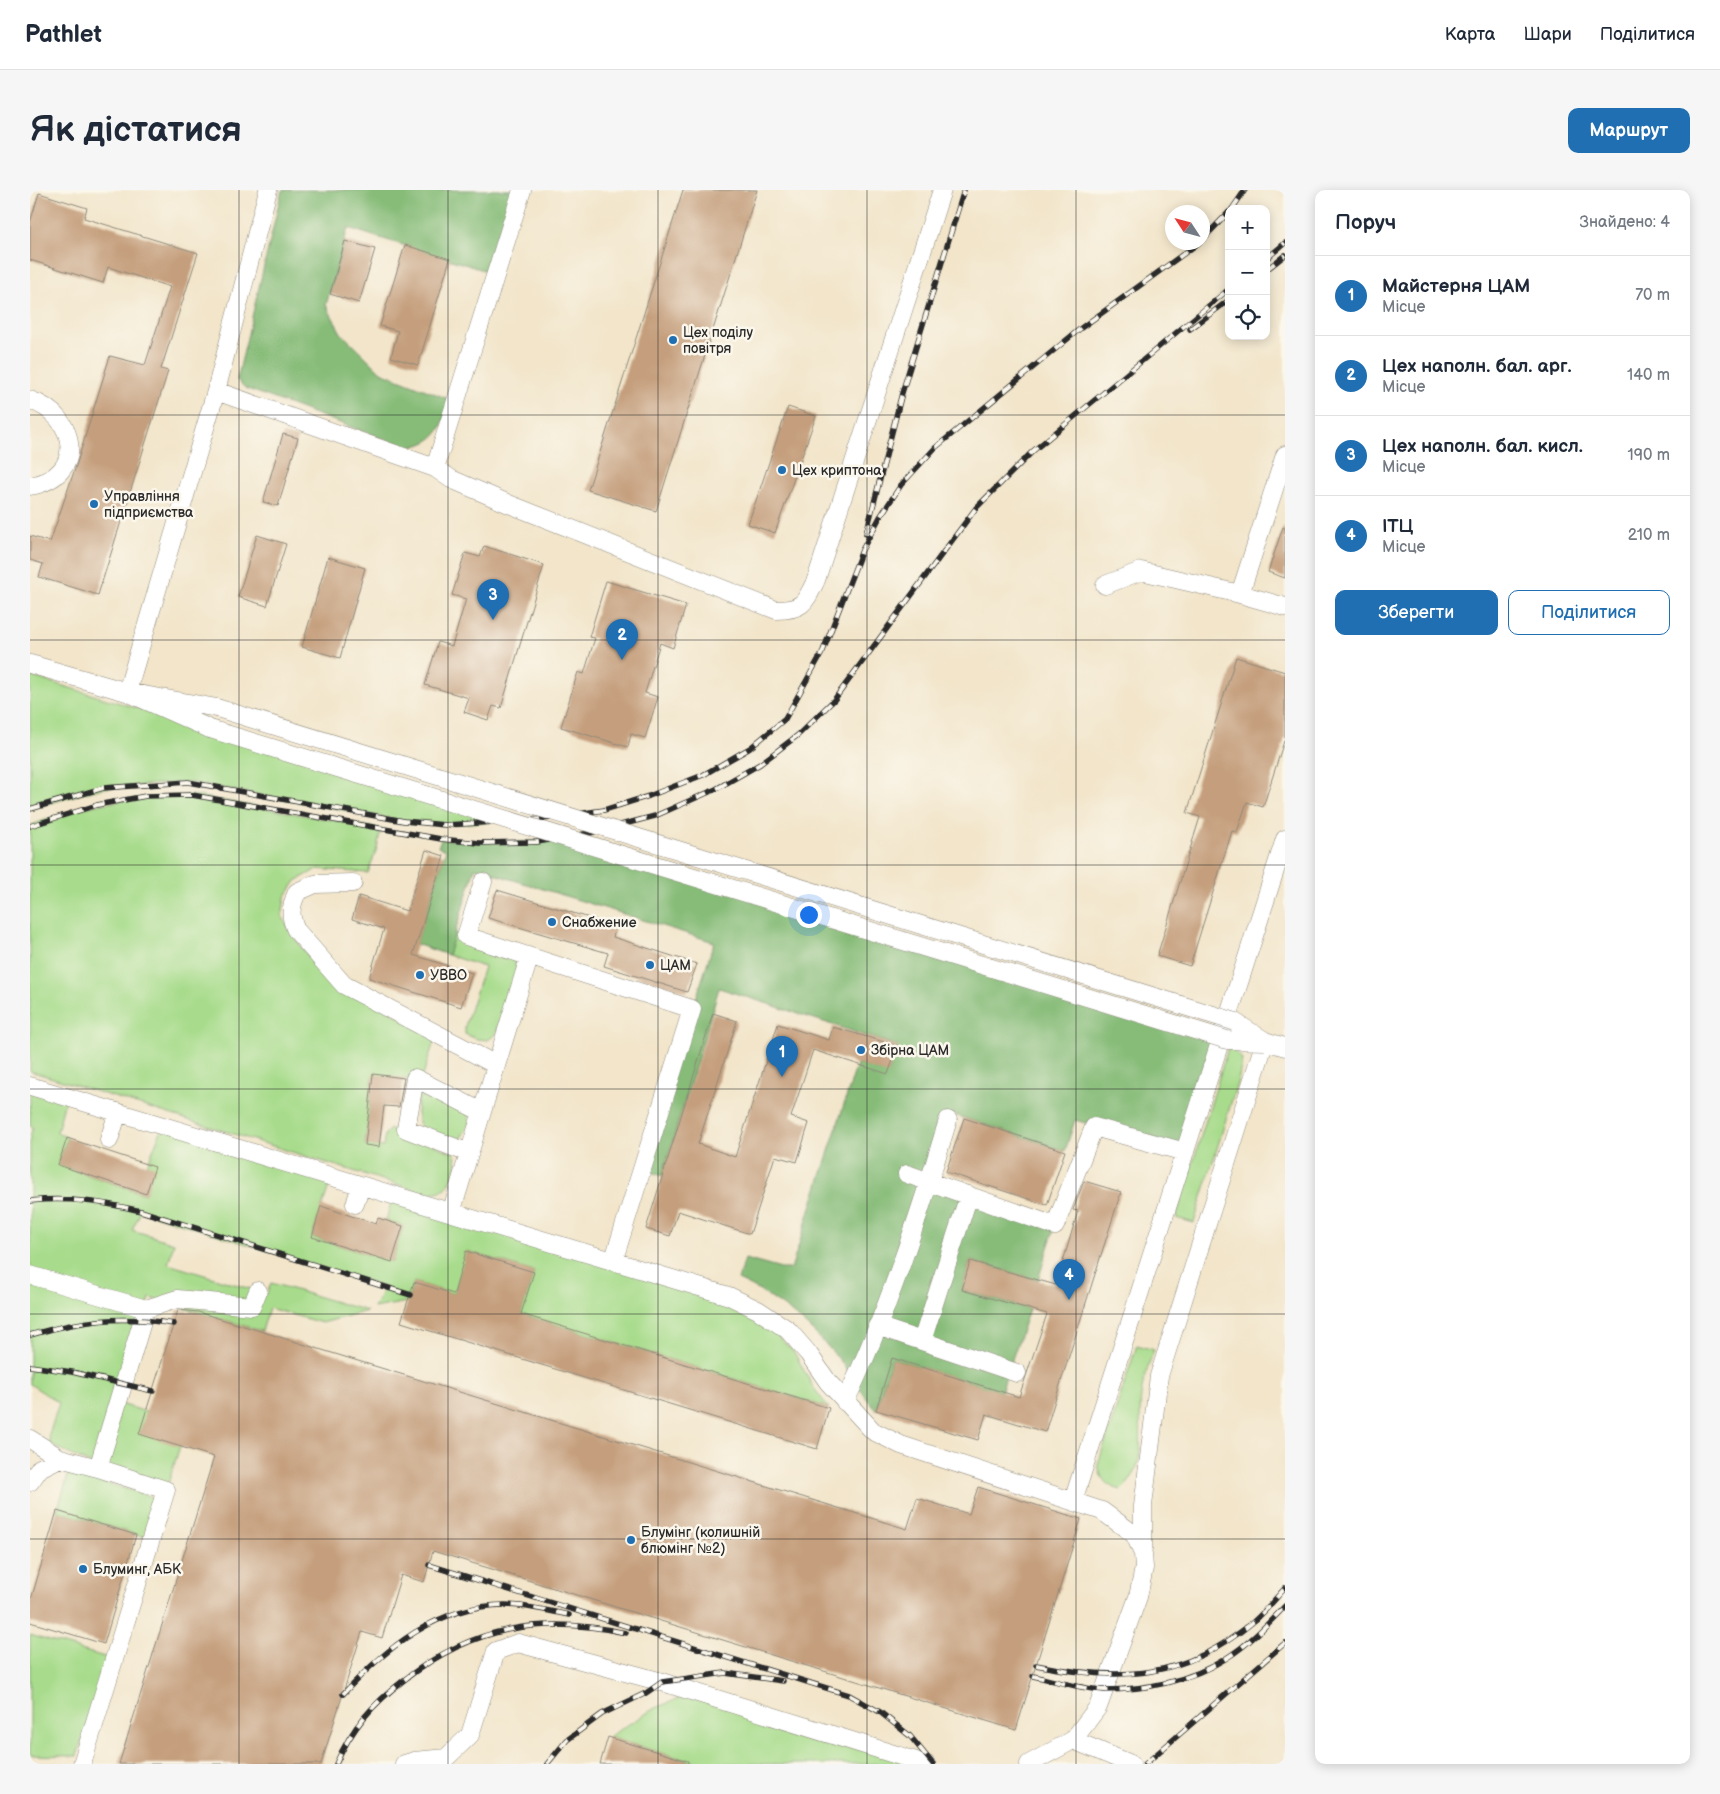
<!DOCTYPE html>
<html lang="uk">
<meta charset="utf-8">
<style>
body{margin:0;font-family:"Balsamiq Sans",sans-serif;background:#f6f6f7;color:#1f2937}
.controls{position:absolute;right:15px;top:15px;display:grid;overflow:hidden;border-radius:10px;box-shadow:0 2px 12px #0003}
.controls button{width:45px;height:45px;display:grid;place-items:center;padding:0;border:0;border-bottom:1px solid #e0e1e3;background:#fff;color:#1f2937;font:25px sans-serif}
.compass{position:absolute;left:1135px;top:15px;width:45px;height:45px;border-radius:50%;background:#fff;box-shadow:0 2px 12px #0003;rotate:306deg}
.you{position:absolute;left:778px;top:724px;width:18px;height:18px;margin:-12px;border:4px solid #fff;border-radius:50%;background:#1a73e8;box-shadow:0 0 0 8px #1a73e833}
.badge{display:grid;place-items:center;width:32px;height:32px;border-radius:50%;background:#1f6fb2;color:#fff;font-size:16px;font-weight:700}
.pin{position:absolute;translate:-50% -41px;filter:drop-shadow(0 1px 2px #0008)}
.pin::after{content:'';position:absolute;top:26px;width:18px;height:15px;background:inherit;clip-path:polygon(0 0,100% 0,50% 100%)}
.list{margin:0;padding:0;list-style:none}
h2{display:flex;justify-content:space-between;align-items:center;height:65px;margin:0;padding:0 20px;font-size:21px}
h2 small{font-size:16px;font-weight:400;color:#747a83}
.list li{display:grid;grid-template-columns:32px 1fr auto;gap:15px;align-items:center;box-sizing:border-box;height:80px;padding:0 20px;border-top:1px solid #e0e1e3}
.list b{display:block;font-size:19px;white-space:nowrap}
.list p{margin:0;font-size:16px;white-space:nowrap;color:#747a83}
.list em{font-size:16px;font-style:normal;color:#747a83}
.actions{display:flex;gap:10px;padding:15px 20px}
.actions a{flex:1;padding:11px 0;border:1px solid #1f6fb2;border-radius:10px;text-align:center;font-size:18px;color:#1f6fb2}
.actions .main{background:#1f6fb2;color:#fff}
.icon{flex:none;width:28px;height:28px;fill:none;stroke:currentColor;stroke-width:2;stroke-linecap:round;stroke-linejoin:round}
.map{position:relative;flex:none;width:1255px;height:1574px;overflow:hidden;border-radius:10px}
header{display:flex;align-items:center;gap:30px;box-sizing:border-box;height:70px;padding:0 25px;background:#fff;border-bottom:1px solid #e0e1e3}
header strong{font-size:24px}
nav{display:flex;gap:28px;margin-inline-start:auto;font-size:18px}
.intro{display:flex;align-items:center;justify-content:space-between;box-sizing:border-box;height:120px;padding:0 30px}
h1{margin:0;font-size:35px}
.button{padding:12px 22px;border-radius:10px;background:#1f6fb2;color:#fff;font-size:18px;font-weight:700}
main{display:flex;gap:30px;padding:0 30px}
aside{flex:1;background:#fff;border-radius:10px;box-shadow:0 2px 12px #0003}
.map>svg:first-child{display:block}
</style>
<header>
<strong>Pathlet</strong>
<nav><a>Карта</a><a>Шари</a><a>Поділитися</a></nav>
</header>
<div class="intro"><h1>Як дістатися</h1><a class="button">Маршрут</a></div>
<main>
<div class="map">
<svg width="1255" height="1574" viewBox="0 0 1255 1574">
<rect width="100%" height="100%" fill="#fbf7ec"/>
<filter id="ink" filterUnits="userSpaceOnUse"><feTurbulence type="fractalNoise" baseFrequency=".02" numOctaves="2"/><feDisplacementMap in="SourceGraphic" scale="10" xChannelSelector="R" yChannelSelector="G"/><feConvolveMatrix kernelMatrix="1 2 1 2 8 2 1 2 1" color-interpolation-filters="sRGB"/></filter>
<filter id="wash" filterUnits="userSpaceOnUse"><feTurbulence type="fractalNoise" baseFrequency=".0096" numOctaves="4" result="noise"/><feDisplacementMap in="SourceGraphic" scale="20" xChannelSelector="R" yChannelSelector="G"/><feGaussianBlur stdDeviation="1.12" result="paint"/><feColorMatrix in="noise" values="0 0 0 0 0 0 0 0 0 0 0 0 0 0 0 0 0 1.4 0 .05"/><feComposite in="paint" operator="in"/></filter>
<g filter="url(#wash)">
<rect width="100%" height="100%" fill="#f2e5ca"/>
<!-- green -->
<path fill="#a8dc8c" stroke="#6a845c" d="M0,486L480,630L415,635L374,631L158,592L73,598L0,619Z
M162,605L351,639L347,658L338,683L287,679L266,691L255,707L252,726L264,747L283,772L405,849L391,891L343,885L335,955L353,957L355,944L360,939L365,940L424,963C428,972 427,977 423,986C417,1004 404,1004 388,1001L0,881V636C48,614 110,606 162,605Z
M424,743L481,768L485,772L487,781L466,844L458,850L447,849L435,844V836L454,777L418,765Z
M1198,858L1204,860L1212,869L1209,887L1164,1033L1146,1028Z
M0,896L36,907L27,942L37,948L28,975L115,1004L117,975L133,936L302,987L282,1047L362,1072L373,1036L356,1031L363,1005L720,1120L764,1162L783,1197L799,1218L491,1124L504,1082L437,1061L424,1104L384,1092L377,1112L344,1118L354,1097L111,1021L102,1040L144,1053L138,1074L237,1104L241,1093L337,1121L292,1133L239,1118L232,1141L120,1108L88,1213L116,1222L150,1256L136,1300L68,1278L21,1255L19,1245L29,1213L0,1194V947L3,937L0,936Z
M399,904L437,921L440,934L430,949L391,940L387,924L388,908Z
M1107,1155L1124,1160C1119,1174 1113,1190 1111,1205C1107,1239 1120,1276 1091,1300C1076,1296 1070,1289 1068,1274Z
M39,1282L126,1308L114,1347L27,1321Z
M0,1445L78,1468L47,1566L0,1565Z
M663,1503L896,1574H669L578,1547L625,1518Z"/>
<!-- forest -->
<path fill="#86bc78" stroke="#587452" d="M252,0H485L460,82L318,38L296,115L311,143L351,182L421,210C410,240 411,250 378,258L215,198L207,190Z
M533,647L1191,848L1155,962L1045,930L1035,961L922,924L899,993L1025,1036L1008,1090L940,1071L932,1100L999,1119L971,1202L862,1168L846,1220C833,1205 824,1189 812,1173C785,1139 747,1107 708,1090L715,1069L751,1079H761L827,874L858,883L868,856L689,798L632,986L612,979L684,752L445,678L418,765L386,754L416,660L408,657L411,649C452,654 492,654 533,647Z"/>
<g id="blocks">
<!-- building -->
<path fill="#c59f7d" d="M653,0H727L626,321L558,300Z
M9,3L57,18L54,28L168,63L131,179L138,181L68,405L9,387L13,374L0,370V346L20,352L48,270L80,166L115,175L140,97L78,77L73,93L0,70V33Z
M315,51L345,59L329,113L300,104Z
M375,55L420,69L388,175L361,167L368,141L350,136Z
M758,217L786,226L745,343L718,334Z
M253,244L268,248L248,316L233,312Z
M1253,337L1255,338V388L1238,382Z
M227,345L256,354L237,416L208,407Z
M454,356L514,375L471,518L463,516L458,530L434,522L439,508L395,495L408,452L422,456L436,409L422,405L435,363L450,367Z
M298,367L335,378L310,468L272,457Z
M576,391L656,415L643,458L630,453L615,503L628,507L615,548L601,544L598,557L531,537L548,482L554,484L565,448L559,447Z
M1206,467L1255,482V548L1233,617L1217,612L1207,642L1202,641L1160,776L1127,766L1170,627L1157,623Z
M396,660L414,666L383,765L442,783L431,817L339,788L354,739L322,729L329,706L377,721Z
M467,700L586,736L583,747L667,774L657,802L574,776L578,763L458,728Z
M683,823L707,831L668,954L705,967L748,834L799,850L803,837L868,856L858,884L783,860L761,927L779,933L767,972L745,966L720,1044L648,1021L640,1046L616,1039Z
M343,884L374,888L369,917L354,916L349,957L335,955Z
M934,928L1035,961L1017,1015L916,982Z
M37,948L125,977L116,1004L28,975Z
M1054,991L1091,1002L1015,1242L956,1224L948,1250L846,1220L862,1168L989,1207L1017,1124L932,1100L940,1071L1026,1095L1048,1021L1043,1020Z
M291,1016L346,1034L348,1028L373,1036L362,1072L282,1047Z
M436,1061L504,1082L491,1124L799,1218L787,1259L371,1132L384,1092L424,1104Z
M148,1120L168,1122L877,1339L887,1308L939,1324L948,1297L1051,1329L986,1540L403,1361L394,1392L371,1385L352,1448L332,1442L291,1574H89L184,1267L109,1244Z
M27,1321L106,1345L74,1454L0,1432V1413Z
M578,1547L658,1571V1574H570Z"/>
</g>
</g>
<g filter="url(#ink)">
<use href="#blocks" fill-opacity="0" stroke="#8e887a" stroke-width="1"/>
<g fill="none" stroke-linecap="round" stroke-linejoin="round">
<defs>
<path id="minor" d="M186,201L405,278L421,289L479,314L746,420C773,420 775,413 786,390L912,0
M0,210C48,226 57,286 0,296
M405,278L492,0
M1075,395L1111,381L1210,404L1255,417
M1210,404L1255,265
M0,474L97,502L187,518
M180,539L97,502L186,201L238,0
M453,692L436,746L662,819L583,1072
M323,693L285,694L267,702C261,716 259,726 266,740L314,795L466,875
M0,896L699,1106L728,1120L758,1140L778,1163L798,1192L843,1241L871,1255L1072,1321L1105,1345L1113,1364L1114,1378L1108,1407L1068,1517L1043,1550L999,1574
M79,950L88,922
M439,963L376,939L385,888L452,922
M877,984L1025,1036L1064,937L1155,962
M325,1014L331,996
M421,1023L499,768
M0,1085L116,1119L147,1109L222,1116L228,1101
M847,1136L987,1183
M892,1151L939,1005
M815,1212C857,1124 890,1023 918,930
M0,1249L30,1268
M0,1292L10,1278L30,1268L68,1278
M1043,1311L1255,649
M1113,1359V1316L1129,1186L1235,851L1255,857
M1043,1550L1101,1574
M52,1574L136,1300L68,1278L116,1119
M374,1574L384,1571L416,1568L440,1545L466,1461L488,1453L632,1492L896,1574"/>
</defs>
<!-- minor casing -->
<use href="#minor" stroke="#8e887a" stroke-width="19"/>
<!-- minor -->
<use href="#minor" stroke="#fff" stroke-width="18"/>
<defs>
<path id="rail" d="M1202,19L1215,0
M1172,50L1199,22
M1236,69L1255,53
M1236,80L1255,65
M1160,139L1199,110
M836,344L872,203L934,0
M0,619L73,598L158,592L374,631L415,635L513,629L574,620L619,606L673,585L720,558L755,529L793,461L832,360L850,327L871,295L905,258L1051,138L1170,52
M0,636L67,615L116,606L162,605L411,649L449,653L507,652L560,643L625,626L686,599L730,574L768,545L804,510L946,318L1003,261L1199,99
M0,1011C39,1007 73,1012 111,1021L381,1105
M0,1145C52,1130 90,1125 144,1134
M0,1176L42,1182L123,1201
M399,1375L819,1505L850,1522L880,1546L903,1574
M1006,1475C1090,1492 1155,1489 1223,1432C1235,1422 1245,1409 1255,1398
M1003,1486C1026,1491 1051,1499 1074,1500C1115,1500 1160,1491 1195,1469C1218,1455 1237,1435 1255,1416
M313,1504C356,1458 408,1415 475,1415C496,1415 519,1421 539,1425
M306,1574C322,1537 343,1514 374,1490C443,1436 511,1425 596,1443
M517,1574L537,1550L572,1524L616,1503L632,1492L695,1483L753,1491
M1115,1574L1255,1453"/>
</defs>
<!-- rail casing -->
<use href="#rail" stroke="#2b2b2b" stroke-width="5.5"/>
<!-- rail -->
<use href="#rail" stroke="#fbf7ec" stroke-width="4" stroke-dasharray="11" stroke-linecap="butt"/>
<defs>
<path id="minor-bridge" d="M187,518L1203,831L1235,851
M180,539L1197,850L1235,851"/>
</defs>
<!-- minor-bridge casing -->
<use href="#minor-bridge" stroke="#8e887a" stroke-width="19" stroke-linecap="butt"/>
<!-- minor-bridge -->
<use href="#minor-bridge" stroke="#fff" stroke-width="18"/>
</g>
</g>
<!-- grid -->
<path fill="none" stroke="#2b2b2b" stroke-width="1" stroke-opacity="0.55" d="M209,0V1574M418,0V1574M628,0V1574M837,0V1574M1046,0V1574M0,225H1255M0,450H1255M0,675H1255M0,899H1255M0,1124H1255M0,1349H1255"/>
<!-- markers -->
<g fill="#1f6fb2" stroke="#fbf7ec" stroke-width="2">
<circle cx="643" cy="150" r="5"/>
<circle cx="752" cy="280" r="5"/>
<circle cx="64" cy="314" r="5"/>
<circle cx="522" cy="732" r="5"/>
<circle cx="620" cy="775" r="5"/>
<circle cx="390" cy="785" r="5"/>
<circle cx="831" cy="860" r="5"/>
<circle cx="601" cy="1350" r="5"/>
<circle cx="53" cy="1379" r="5"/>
</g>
<g text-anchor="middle" stroke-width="5" stroke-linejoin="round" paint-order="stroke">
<!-- poi labels -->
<g font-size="14" fill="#2b2b2b" stroke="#fbf7ec" text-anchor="start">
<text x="653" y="147">Цех поділу<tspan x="653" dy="16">повітря</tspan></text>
<text x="762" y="285">Цех криптона</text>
<text x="74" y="311">Управління<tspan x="74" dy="16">підприємства</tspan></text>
<text x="532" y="737">Снабжение</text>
<text x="630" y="780">ЦАМ</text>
<text x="400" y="790">УВВО</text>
<text x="841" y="865">Збірна ЦАМ</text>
<text x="611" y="1347">Блумінг (колишній<tspan x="611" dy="16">блюмінг №2)</tspan></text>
<text x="63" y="1384">Блуминг, АБК</text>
</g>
</g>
</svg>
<div class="controls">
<button>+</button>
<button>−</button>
<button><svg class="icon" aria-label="locate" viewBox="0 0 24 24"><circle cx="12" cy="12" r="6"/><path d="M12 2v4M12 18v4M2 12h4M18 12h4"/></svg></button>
</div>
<svg class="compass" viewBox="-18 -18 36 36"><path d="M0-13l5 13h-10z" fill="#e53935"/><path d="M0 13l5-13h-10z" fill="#747a83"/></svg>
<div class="you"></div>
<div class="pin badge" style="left:752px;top:887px">1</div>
<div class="pin badge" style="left:592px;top:470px">2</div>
<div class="pin badge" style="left:463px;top:430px">3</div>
<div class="pin badge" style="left:1039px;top:1110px">4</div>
</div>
<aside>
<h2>Поруч<small>Знайдено: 4</small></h2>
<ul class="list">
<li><span class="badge">1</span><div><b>Майстерня ЦАМ</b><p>Місце</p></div><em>70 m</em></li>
<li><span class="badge">2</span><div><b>Цех наполн. бал. арг.</b><p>Місце</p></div><em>140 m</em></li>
<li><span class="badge">3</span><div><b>Цех наполн. бал. кисл.</b><p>Місце</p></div><em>190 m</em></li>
<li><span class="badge">4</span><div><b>ІТЦ</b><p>Місце</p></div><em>210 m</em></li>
</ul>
<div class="actions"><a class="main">Зберегти</a><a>Поділитися</a></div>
</aside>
</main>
